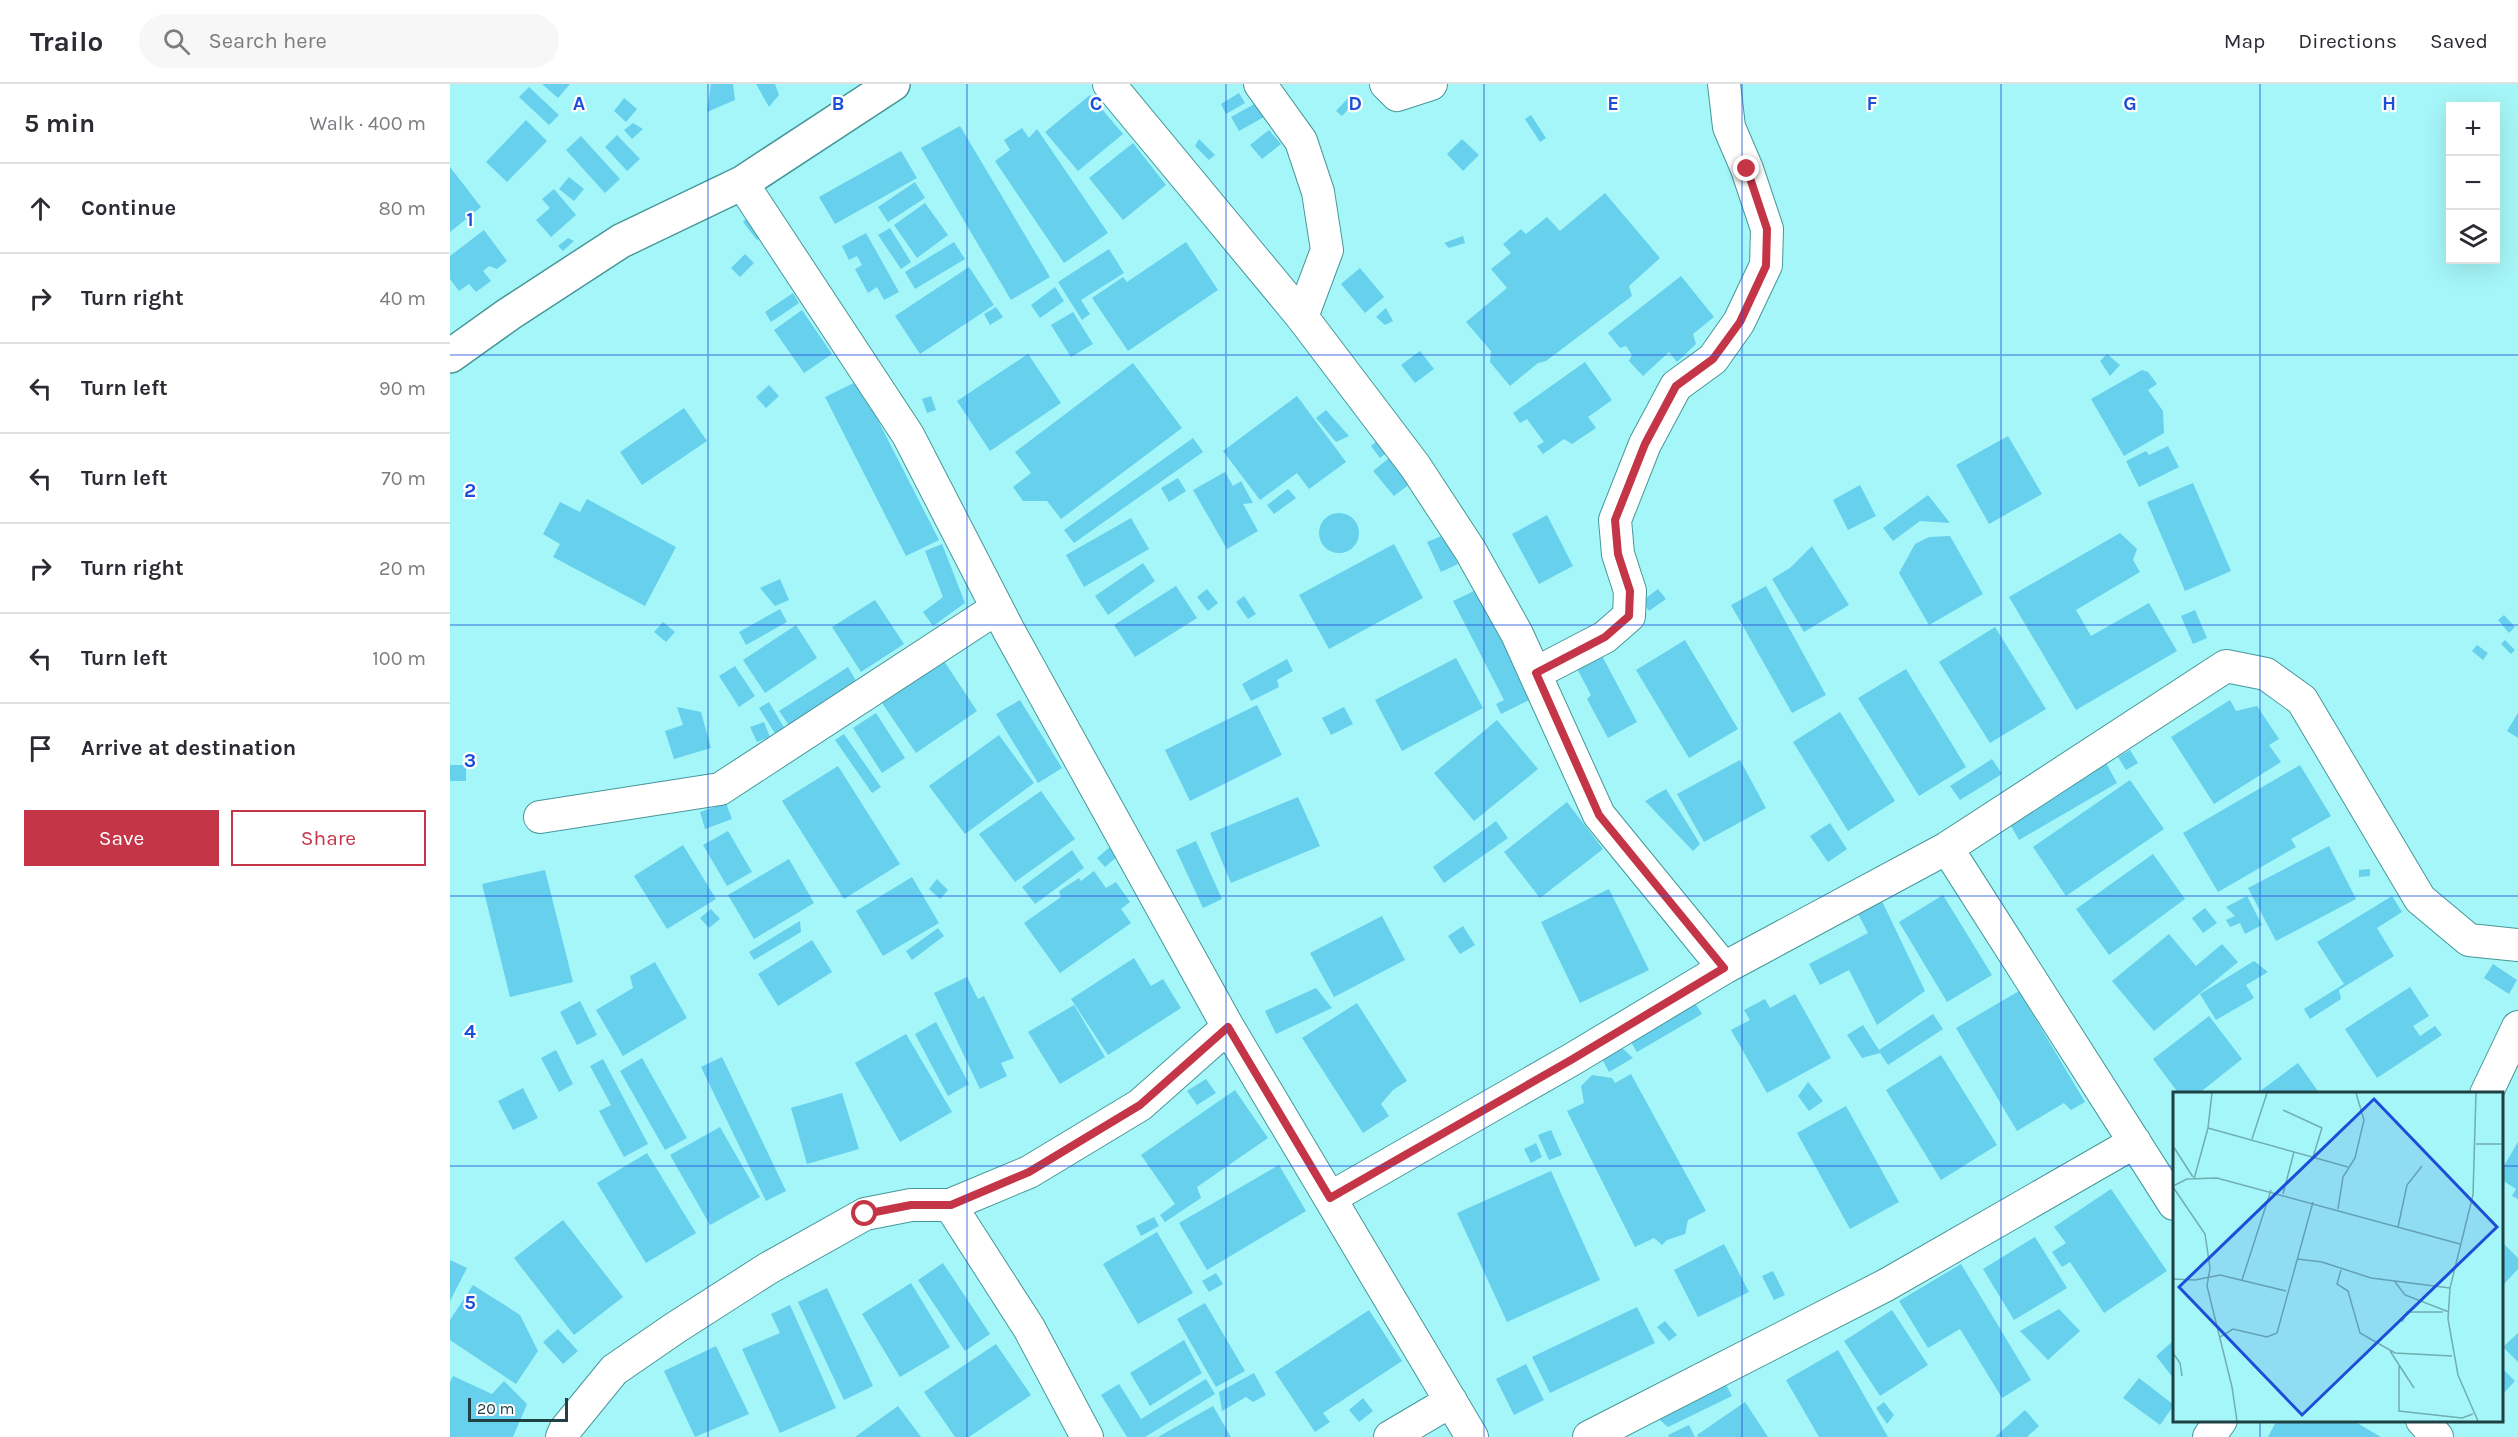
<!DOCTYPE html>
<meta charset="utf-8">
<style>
body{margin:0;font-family:Karla,sans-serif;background:#f7f7f7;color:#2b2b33}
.controls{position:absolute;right:18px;top:18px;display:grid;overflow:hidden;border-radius:0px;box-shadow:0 6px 24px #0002}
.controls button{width:54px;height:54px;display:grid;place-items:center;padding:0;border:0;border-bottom:2px solid #e1e1e2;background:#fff;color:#2b2b33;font:30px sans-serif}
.scale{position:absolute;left:18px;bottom:15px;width:100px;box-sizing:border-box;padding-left:6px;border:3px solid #204143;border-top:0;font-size:16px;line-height:21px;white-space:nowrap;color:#204143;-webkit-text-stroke:4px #fff;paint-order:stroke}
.stop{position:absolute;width:18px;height:18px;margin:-14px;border:4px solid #c53548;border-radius:50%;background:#fff}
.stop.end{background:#c53548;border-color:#fff;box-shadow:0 2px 6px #0008}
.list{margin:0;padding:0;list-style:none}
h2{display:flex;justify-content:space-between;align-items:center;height:78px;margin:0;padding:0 24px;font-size:26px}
h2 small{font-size:20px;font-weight:400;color:#7c7c81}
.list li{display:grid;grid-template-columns:39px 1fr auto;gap:18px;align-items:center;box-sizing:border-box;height:90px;padding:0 24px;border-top:2px solid #e1e1e2}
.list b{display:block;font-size:22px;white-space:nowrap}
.list em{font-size:20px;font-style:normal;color:#7c7c81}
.actions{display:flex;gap:12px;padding:18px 24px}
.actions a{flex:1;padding:14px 0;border:2px solid #c53548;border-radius:0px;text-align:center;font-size:21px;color:#c53548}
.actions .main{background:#c53548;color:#fff}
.icon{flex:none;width:33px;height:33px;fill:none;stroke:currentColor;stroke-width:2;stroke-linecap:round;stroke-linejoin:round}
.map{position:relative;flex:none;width:2068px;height:1353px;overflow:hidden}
header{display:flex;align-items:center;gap:36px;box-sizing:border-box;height:84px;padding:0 30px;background:#fff;border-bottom:2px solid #e1e1e2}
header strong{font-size:28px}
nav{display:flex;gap:33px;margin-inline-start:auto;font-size:21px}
.search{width:420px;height:54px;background:#f7f7f7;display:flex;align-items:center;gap:15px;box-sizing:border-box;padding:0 21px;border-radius:33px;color:#7c7c81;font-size:22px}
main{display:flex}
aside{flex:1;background:#fff}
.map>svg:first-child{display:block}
</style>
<header>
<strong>Trailo</strong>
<div class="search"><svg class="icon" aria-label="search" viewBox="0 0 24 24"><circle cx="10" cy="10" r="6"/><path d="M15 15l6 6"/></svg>Search here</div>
<nav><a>Map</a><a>Directions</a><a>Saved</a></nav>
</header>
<main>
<aside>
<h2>5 min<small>Walk · 400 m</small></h2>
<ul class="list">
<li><svg class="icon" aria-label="ahead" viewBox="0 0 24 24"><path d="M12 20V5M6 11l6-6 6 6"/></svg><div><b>Continue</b></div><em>80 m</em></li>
<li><svg class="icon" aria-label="right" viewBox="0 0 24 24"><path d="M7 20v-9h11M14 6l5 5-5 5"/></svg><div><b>Turn right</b></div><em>40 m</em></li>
<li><svg class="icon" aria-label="left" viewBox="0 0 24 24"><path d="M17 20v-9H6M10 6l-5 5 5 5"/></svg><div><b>Turn left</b></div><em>90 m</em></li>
<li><svg class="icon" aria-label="left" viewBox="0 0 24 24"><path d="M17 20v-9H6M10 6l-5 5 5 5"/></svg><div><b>Turn left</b></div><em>70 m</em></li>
<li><svg class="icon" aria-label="right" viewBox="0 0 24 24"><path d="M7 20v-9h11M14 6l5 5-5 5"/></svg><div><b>Turn right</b></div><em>20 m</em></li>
<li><svg class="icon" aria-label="left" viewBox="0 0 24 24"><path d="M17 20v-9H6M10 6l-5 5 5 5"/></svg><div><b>Turn left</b></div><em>100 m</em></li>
<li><svg class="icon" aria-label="arrive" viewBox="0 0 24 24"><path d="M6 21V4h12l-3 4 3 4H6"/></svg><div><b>Arrive at destination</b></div></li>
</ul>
<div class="actions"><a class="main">Save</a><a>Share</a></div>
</aside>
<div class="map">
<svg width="2068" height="1353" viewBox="0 0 2068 1353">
<rect width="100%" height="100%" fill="#a5f6f8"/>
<!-- building -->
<path fill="#66d0ed" d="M92,0H120L108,14Z
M261,0H283L285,16L257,28Z
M306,0H325L329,11L319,23Z
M79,3L109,31L99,41L69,13Z
M789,9L795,19L776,30L771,20Z
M640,11L673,50L628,87L595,48Z
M900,12L905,18L892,32L886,27Z
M174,14L187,25L176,38L164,27Z
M808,18L816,32L789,47L781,33Z
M1081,31L1096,54L1090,58L1075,35Z
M76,36L97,57L57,98L36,78Z
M183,39L193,45L182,55L174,46Z
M510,42L600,193L561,216L471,64Z
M572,44L579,54L587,45L658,149L614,179L545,77L560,66L554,56Z
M819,46L831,60L812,75L800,61Z
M167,51L190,75L177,87L155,63Z
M131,52L170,95L155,109L116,66Z
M749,55L765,71L759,76L745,62Z
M1012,55L1029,71L1013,87L997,70Z
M683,59L716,101L673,136L639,94Z
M451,67L467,94L385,140L369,113Z
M0,83L31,123L0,148Z
M119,93L134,105L124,117L109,105Z
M465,98L475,114L438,138L428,123Z
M104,105L126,131L101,153L86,136L100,124L92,115Z
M1155,109L1210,174L1179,202L1182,212L1096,277L1088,279L1060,302L1040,278L1041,267L1016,238L1057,204L1041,185L1061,169L1053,160L1071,145L1076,150L1097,133L1110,147Z
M475,119L498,151L467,174L444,141Z
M301,128L317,148L307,156L293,138Z
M440,144L461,178L451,185L428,151Z
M34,146L57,177L47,185L39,182L33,187L41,197L26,208L19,200L9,207L0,195V172Z
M416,149L449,208L434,216L427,203L418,209L405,185L412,181L407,172L399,176L392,162Z
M1013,152L1015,159L999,164L994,159Z
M118,154L124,157L113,167L108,162Z
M504,158L515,175L465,205L455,188Z
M736,158L768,206L678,267L642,214L673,193L677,198Z
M659,165L674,189L631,216L640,230L632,236L608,198Z
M295,170L304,179L290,193L281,184Z
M519,183L544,221L470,270L445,232Z
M910,184L934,213L915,229L891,200Z
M1231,192L1264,233L1243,250L1246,260L1227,278L1219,268L1193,292L1179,277L1182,271L1176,262L1170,264L1158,249Z
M605,203L614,217L590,234L581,221Z
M343,209L349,219L321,238L315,228Z
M546,223L553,233L540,241L534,230Z
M936,224L943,237L935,241L926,233Z
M352,226L382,270L354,289L324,246Z
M623,228L643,260L621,273L601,241Z
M970,267L984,285L965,299L951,281Z
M578,270L611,319L540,367L507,317Z
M1657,270L1670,281L1660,292L1650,277Z
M1135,278L1162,316L1138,333L1146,344L1122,360L1114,355L1093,370L1087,362L1094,358L1077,335L1070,339L1063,329Z
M683,279L732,344L611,435L597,417H573L563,403L581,389L565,368Z
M1692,286L1698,288L1707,300L1698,306L1713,327L1714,349L1674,372L1641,315Z
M408,297L489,456L456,472L375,313Z
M319,301L329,312L316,324L306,313Z
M481,312L486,326L477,329L472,315Z
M847,312L896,378L859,405L847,389L810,416L773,367Z
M234,324L257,357L192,401L170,368Z
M876,326L899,352L886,358L866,334Z
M934,351L944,363L930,374L921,362Z
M1558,352L1592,410L1539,440L1506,381Z
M743,354L753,368L624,459L614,446Z
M1718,362L1729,383L1689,403L1676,377L1696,367L1699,371Z
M944,370L965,396L944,412L923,387Z
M775,388L783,402L791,397L803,419L793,420L808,447L777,465L743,406Z
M728,394L736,407L719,418L711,404Z
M1743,399L1781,487L1735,507L1697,418Z
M1410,401L1426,432L1398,446L1383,416Z
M838,405L846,414L824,430L817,421Z
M1478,411L1500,439L1470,437L1443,457L1433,444Z
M137,415L226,463L195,522L103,473L110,460L93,450L110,418L130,428Z
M869 449a20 20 0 1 1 40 0a20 20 0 1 1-40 0Z
M1097,431L1123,482L1089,500L1062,450Z
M681,434L699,465L634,503L616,471Z
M1670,449L1687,465L1683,476L1690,488L1626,526L1641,552L1699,519L1727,567L1626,626L1559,513Z
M994,451L1008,480L991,488L977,458Z
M1500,452L1533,510L1479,541L1449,489L1465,460L1479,453Z
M492,460L515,519L483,542L473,528L493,513L475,467Z
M944,460L973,514L879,565L849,511Z
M1362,462L1399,521L1354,548L1322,495L1340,484Z
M693,479L705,497L658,531L645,512Z
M330,495L339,516L325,522L310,504Z
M726,502L747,534L685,573L664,541Z
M1316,502L1376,611L1342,629L1281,521Z
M757,505L768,519L758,527L747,513Z
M1208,505L1216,515L1199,527L1192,517Z
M1026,506L1081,615L1051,630L1046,620L1054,616L1003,517Z
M794,512L806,530L798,535L786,518Z
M425,516L454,560L411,588L382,543Z
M330,525L337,538L296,561L289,548Z
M1745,526L1757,554L1743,560L1731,532Z
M2054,531L2065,543L2059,549L2048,536Z
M213,538L225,548L216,558L204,548Z
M346,541L367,574L315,609L293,576Z
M1545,543L1596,625L1540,659L1489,578Z
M1235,556L1288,645L1239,674L1186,586Z
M2055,556L2065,566L2061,570L2051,560Z
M2027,561L2038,569L2033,576L2022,567Z
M1149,566L1187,638L1158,654L1137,615L1141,611L1124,579Z
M1006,574L1033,624L952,667L925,616Z
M837,575L843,587L827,596L829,603L801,617L792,600Z
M494,577L527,627L466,669L432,619Z
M285,582L305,612L289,623L269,592Z
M398,583L408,600L341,644L329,627Z
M1456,585L1516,683L1469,712L1408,614Z
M570,616L612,684L588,699L546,630Z
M1780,616L1786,627L1807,622L1829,655L1819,661L1831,678L1764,720L1721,653Z
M319,618L335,645L326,651L309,624Z
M807,621L832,671L740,717L715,666Z
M227,623L251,628L261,664L224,675L215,647L233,641Z
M894,623L903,640L881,651L872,634Z
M1390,628L1445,717L1398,747L1343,658Z
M426,629L455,674L432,689L403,644Z
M2068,629V654L2057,647Z
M1047,636L1088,685L1024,737L984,689Z
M314,638L320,653L307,658L300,643Z
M394,650L431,703L422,709L385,656Z
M549,651L584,699L515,750L479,702Z
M1680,666L1688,679L1676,686L1668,673Z
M1542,675L1552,690L1510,716L1500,702Z
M1290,676L1316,724L1254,758L1227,710Z
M1655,677L1667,699L1569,756L1557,735Z
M0,681H16V697H0Z
M1850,681L1881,732L1841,755L1846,763L1768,808L1733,749Z
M388,682L450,780L394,815L332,717Z
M1680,696L1714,745L1616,812L1583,763Z
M1216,705L1250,760L1243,767L1195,717Z
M591,707L625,755L565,798L529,750Z
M848,713L870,762L781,799L760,749Z
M1117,718L1153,765L1090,814L1054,768Z
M276,719L282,735L255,745L250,728Z
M1046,737L1058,754L994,799L983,783Z
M1380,739L1397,765L1378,778L1360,752Z
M278,747L302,788L277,802L253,761Z
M746,757L772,815L753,824L726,766Z
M233,761L266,815L217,845L184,792Z
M661,762L669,771L655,783L647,774Z
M1879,762L1906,815L1826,857L1798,804Z
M622,766L634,784L585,820L572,803Z
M1703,770L1735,815L1659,871L1626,825Z
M339,775L364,819L304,855L278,811Z
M1920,785V792L1909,793V786Z
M95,786L123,898L60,913L32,800Z
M644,787L656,804L666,798L680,818L671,825L681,839L610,889L574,839L611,813L609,807L629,794L631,797Z
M462,793L489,839L433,872L406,827Z
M487,795L498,806L490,815L479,805Z
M1159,805L1199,886L1130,919L1091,838Z
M1493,811L1542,891L1497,918L1449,838Z
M1797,812L1812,841L1795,850L1790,839L1780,843L1776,836L1785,832L1776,823Z
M1942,812L1952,828L1927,844L1944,872L1889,906L1891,915L1860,935L1854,925L1894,900L1867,858Z
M1430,813L1475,907L1427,941L1399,886L1370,901L1359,880L1418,849L1406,826Z
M1755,824L1767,839L1753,849L1742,834Z
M261,825L270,835L259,844L250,834Z
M932,832L955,876L884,913L860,869Z
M350,837L351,848L304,876L299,868Z
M1013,842L1025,861L1010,870L998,852Z
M488,844L494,852L462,876L456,867Z
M1719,850L1746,882L1772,860L1788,878L1704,947L1662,897Z
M362,856L382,888L328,922L308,890Z
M684,874L701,902L713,895L731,924L658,971L621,915Z
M1804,877L1818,888L1796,901L1804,914L1766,936L1750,910Z
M205,878L237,934L173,972L146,926L183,904L180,892Z
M2043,880L2067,896L2059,910L2034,894Z
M517,893L528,915L534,912L564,974L551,979L557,992L530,1005L484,909Z
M1960,903L1979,932L1963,942L1970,952L1985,942L1992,951L1927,994L1895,945Z
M866,904L882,924L826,950L815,927Z
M1569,907L1635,1018L1621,1026L1614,1019L1567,1047L1506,944Z
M1345,910L1381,974L1317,1009L1281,946L1300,936L1294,926L1315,915L1320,924Z
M1243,916L1252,930L1187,968L1179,955Z
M130,917L147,951L127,961L110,928Z
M907,919L957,997L943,1006L931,1020L939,1032L913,1049L852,954Z
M624,921L655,973L610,1000L578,948Z
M1483,930L1493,945L1438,981L1430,969L1412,974L1397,951L1413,941L1429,966Z
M1759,932L1792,975L1748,1010H1729L1703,975Z
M486,938L519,1000L498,1012L465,950Z
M456,950L502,1028L450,1058L405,979Z
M1170,962L1183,974L1159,988L1151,973Z
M106,966L123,1000L109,1008L91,974Z
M1491,971L1547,1061L1491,1096L1436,1006Z
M272,973L336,1107L316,1117L251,983Z
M192,974L237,1054L215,1066L170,987Z
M153,975L198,1060L174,1073L149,1027L161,1021L140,982Z
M1848,979L1870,1010H1806Z
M1181,990L1256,1127L1238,1136L1235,1150L1217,1156L1212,1161L1204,1154L1185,1163L1117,1027L1134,1019L1131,1002L1142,991L1162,994L1165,999Z
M756,995L766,1009L747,1021L737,1007Z
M1358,998L1373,1017L1359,1027L1348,1012Z
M73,1004L88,1034L63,1046L48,1017Z
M785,1006L818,1054L747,1103L751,1114L715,1138L710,1131L725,1120L691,1071Z
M392,1009L409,1065L357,1080L341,1024Z
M1396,1022L1449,1118L1400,1145L1347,1049Z
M270,1043L310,1113L260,1141L220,1071Z
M1101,1046L1112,1071L1099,1076L1088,1051Z
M2068,1058V1115L2062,1112L2066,1105L2052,1096V1085Z
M1086,1059L1092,1073L1081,1079L1074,1065Z
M197,1069L246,1149L196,1179L147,1099Z
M829,1081L856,1127L757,1186L729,1139Z
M1101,1087L1150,1196L1057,1238L1007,1129Z
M1661,1105L1717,1187L1654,1229L1620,1178L1612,1183L1602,1168L1616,1159L1604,1143Z
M704,1133L709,1142L691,1152L686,1142Z
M113,1136L173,1213L124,1251L64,1174Z
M707,1148L743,1209L688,1240L653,1180Z
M1585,1153L1617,1204L1564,1236L1533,1185Z
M2052,1158L2068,1174V1185L2052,1202Z
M1274,1160L1299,1208L1248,1233L1224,1186Z
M0,1176L17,1184L0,1217Z
M493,1179L540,1250L515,1267L468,1196Z
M1511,1180L1581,1296L1552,1314L1510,1245L1478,1264L1449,1217Z
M1323,1187L1335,1211L1324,1216L1312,1192Z
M766,1189L773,1200L759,1208L752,1197Z
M461,1199L500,1263L450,1293L412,1230Z
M23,1201L70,1231L88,1267L66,1300L0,1256V1236Z
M377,1204L423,1302L394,1316L348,1218Z
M755,1219L795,1287L766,1303L727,1235Z
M340,1221L386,1324L330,1349L292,1265L330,1249L321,1230Z
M1187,1223L1205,1259L1100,1309L1082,1273Z
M1609,1225L1630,1247L1598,1276L1570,1247Z
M919,1226L952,1277L873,1329L880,1338L865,1348L825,1288Z
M1442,1226L1478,1281L1430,1312L1394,1257Z
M1215,1237L1227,1251L1219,1257L1207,1243Z
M108,1245L128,1267L113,1280L93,1258Z
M2068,1249V1278L2053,1263Z
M734,1256L752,1289L700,1322L680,1289Z
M1724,1256V1295L1706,1272Z
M546,1260L581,1311L519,1353H505L474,1308Z
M266,1262L299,1330L245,1353L214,1287Z
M1388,1266L1438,1353H1369L1336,1296Z
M1076,1280L1094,1316L1064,1331L1046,1295Z
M2052,1284L2065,1297L2052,1311Z
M804,1289L816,1311L803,1318L796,1313L772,1327L769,1308Z
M3,1292L42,1310L54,1297L77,1320L63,1353H0V1298Z
M1689,1294L1724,1321L1710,1341L1673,1314Z
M756,1295L765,1310L695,1353H677L651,1311L669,1300L691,1335Z
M1274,1297L1282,1312L1218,1343L1204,1331Z
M913,1314L923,1327L909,1338L899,1326Z
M1295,1318L1318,1353H1248L1247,1351Z
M1434,1318L1444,1331L1437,1340L1426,1324Z
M448,1322L471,1353H405Z
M763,1322L781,1353H708Z
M1575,1326L1589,1342L1577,1353H1545Z
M1827,1336H1902L1931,1353H1818Z
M1239,1341L1245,1353H1219L1218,1351Z"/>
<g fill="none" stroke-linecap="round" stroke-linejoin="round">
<defs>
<path id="street" d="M659,0L852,233L965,382L1020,466L1067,550L1149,731L1274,884
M810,0L851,57L868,108L877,166L852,233
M936,0L947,11L981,0
M292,99L458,351L559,547L778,943L1022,1353
M1086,589L1155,553L1179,532L1180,507L1168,470L1165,436L1195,360L1226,302L1263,275L1289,238L1316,181L1317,145L1297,85L1279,43L1274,0
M90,733L270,705L547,524
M1497,764L1724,1120
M2036,1010L2068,943
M880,1114L1121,976L1274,884L1497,764L1776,582L1816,590L1852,616L1970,815L2019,856L2068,861
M500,1121L579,1244L637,1353
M1972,1336L1987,1353
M112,1353L115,1346L164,1286L225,1244L317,1185L415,1130L461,1121H500L579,1088L690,1021L778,943
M940,1353L1001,1317
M1139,1353L1436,1201L1685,1058
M1759,1353L1771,1336"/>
<path id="secondary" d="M0,272L59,230L171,157L292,99L443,0"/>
</defs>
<!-- street casing -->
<use href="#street" stroke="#47979a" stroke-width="34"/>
<!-- secondary casing -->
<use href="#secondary" stroke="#47979a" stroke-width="36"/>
<!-- street -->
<use href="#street" stroke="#fff" stroke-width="32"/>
<!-- secondary -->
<use href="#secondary" stroke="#fff" stroke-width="33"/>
</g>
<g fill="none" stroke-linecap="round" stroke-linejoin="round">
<!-- route -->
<path stroke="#c53548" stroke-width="8" d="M415,1130L461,1121H501L579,1088L690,1021L778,943L880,1114L1121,976L1274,884L1149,731L1086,589L1155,553L1179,532L1180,507L1168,470L1165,436L1195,360L1226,302L1263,275L1290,238L1316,182L1317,145L1297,85"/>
</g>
<!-- grid -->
<path fill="none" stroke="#1d4ed8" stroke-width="1.5" stroke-opacity="0.55" d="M258,0V1353M517,0V1353M776,0V1353M1034,0V1353M1292,0V1353M1551,0V1353M1810,0V1010M0,271H2068M0,541H2068M0,812H2068M0,1082H1724M2052,1082H2068M1810,1336V1353"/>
<!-- overview -->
<g transform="translate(1723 1008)">
<rect width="330" height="330" fill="#a5f6f8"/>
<path fill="none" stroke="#70aeb0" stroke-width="1.5" d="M303,1L300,103L277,196L275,227L285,283L305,329M110,18L149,36L140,65M35,36L175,75M79,47L94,1M303,52H330M0,54L20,85M21,87L35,36L39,1M0,94L14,87L44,86L287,152M0,95L32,142L37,176L34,194L59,295L64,329M110,102L121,60M165,117L170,85L182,66L191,28L183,1M225,135L234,93L249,74M124,167L149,170L198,186L277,196M168,178L164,192L175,199L187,241L222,261L279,264M0,187L22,188L47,183L113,199M69,188L98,98M222,190L232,203L276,220M229,230L234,220H270M47,245L60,237L94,245L104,241L140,110M217,259L241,296M0,261L7,271L9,284M226,274V319L289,326L300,322"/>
<path fill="#1d4ed8" fill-opacity="0.15" stroke="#1d4ed8" stroke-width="3" d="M201,7L324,135L129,323L6,195Z"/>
<rect width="330" height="330" fill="none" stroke="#204143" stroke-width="3"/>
</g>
<g font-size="20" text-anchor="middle" font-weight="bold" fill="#1d4ed8" stroke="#fff" stroke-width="4.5" stroke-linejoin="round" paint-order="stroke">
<text x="129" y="26">A</text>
<text x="388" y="26">B</text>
<text x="646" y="26">C</text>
<text x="905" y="26">D</text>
<text x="1163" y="26">E</text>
<text x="1422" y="26">F</text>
<text x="1680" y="26">G</text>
<text x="1939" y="26">H</text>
<text x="20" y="142">1</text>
<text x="20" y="413">2</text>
<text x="20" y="683">3</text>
<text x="20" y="954">4</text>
<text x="20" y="1225">5</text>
</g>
</svg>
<div class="controls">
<button>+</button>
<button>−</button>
<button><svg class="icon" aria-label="layers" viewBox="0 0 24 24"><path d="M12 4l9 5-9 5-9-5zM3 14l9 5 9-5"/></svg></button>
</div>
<div class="scale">20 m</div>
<div class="stop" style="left:415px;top:1130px"></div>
<div class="stop end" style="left:1297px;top:85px"></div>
</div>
</main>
